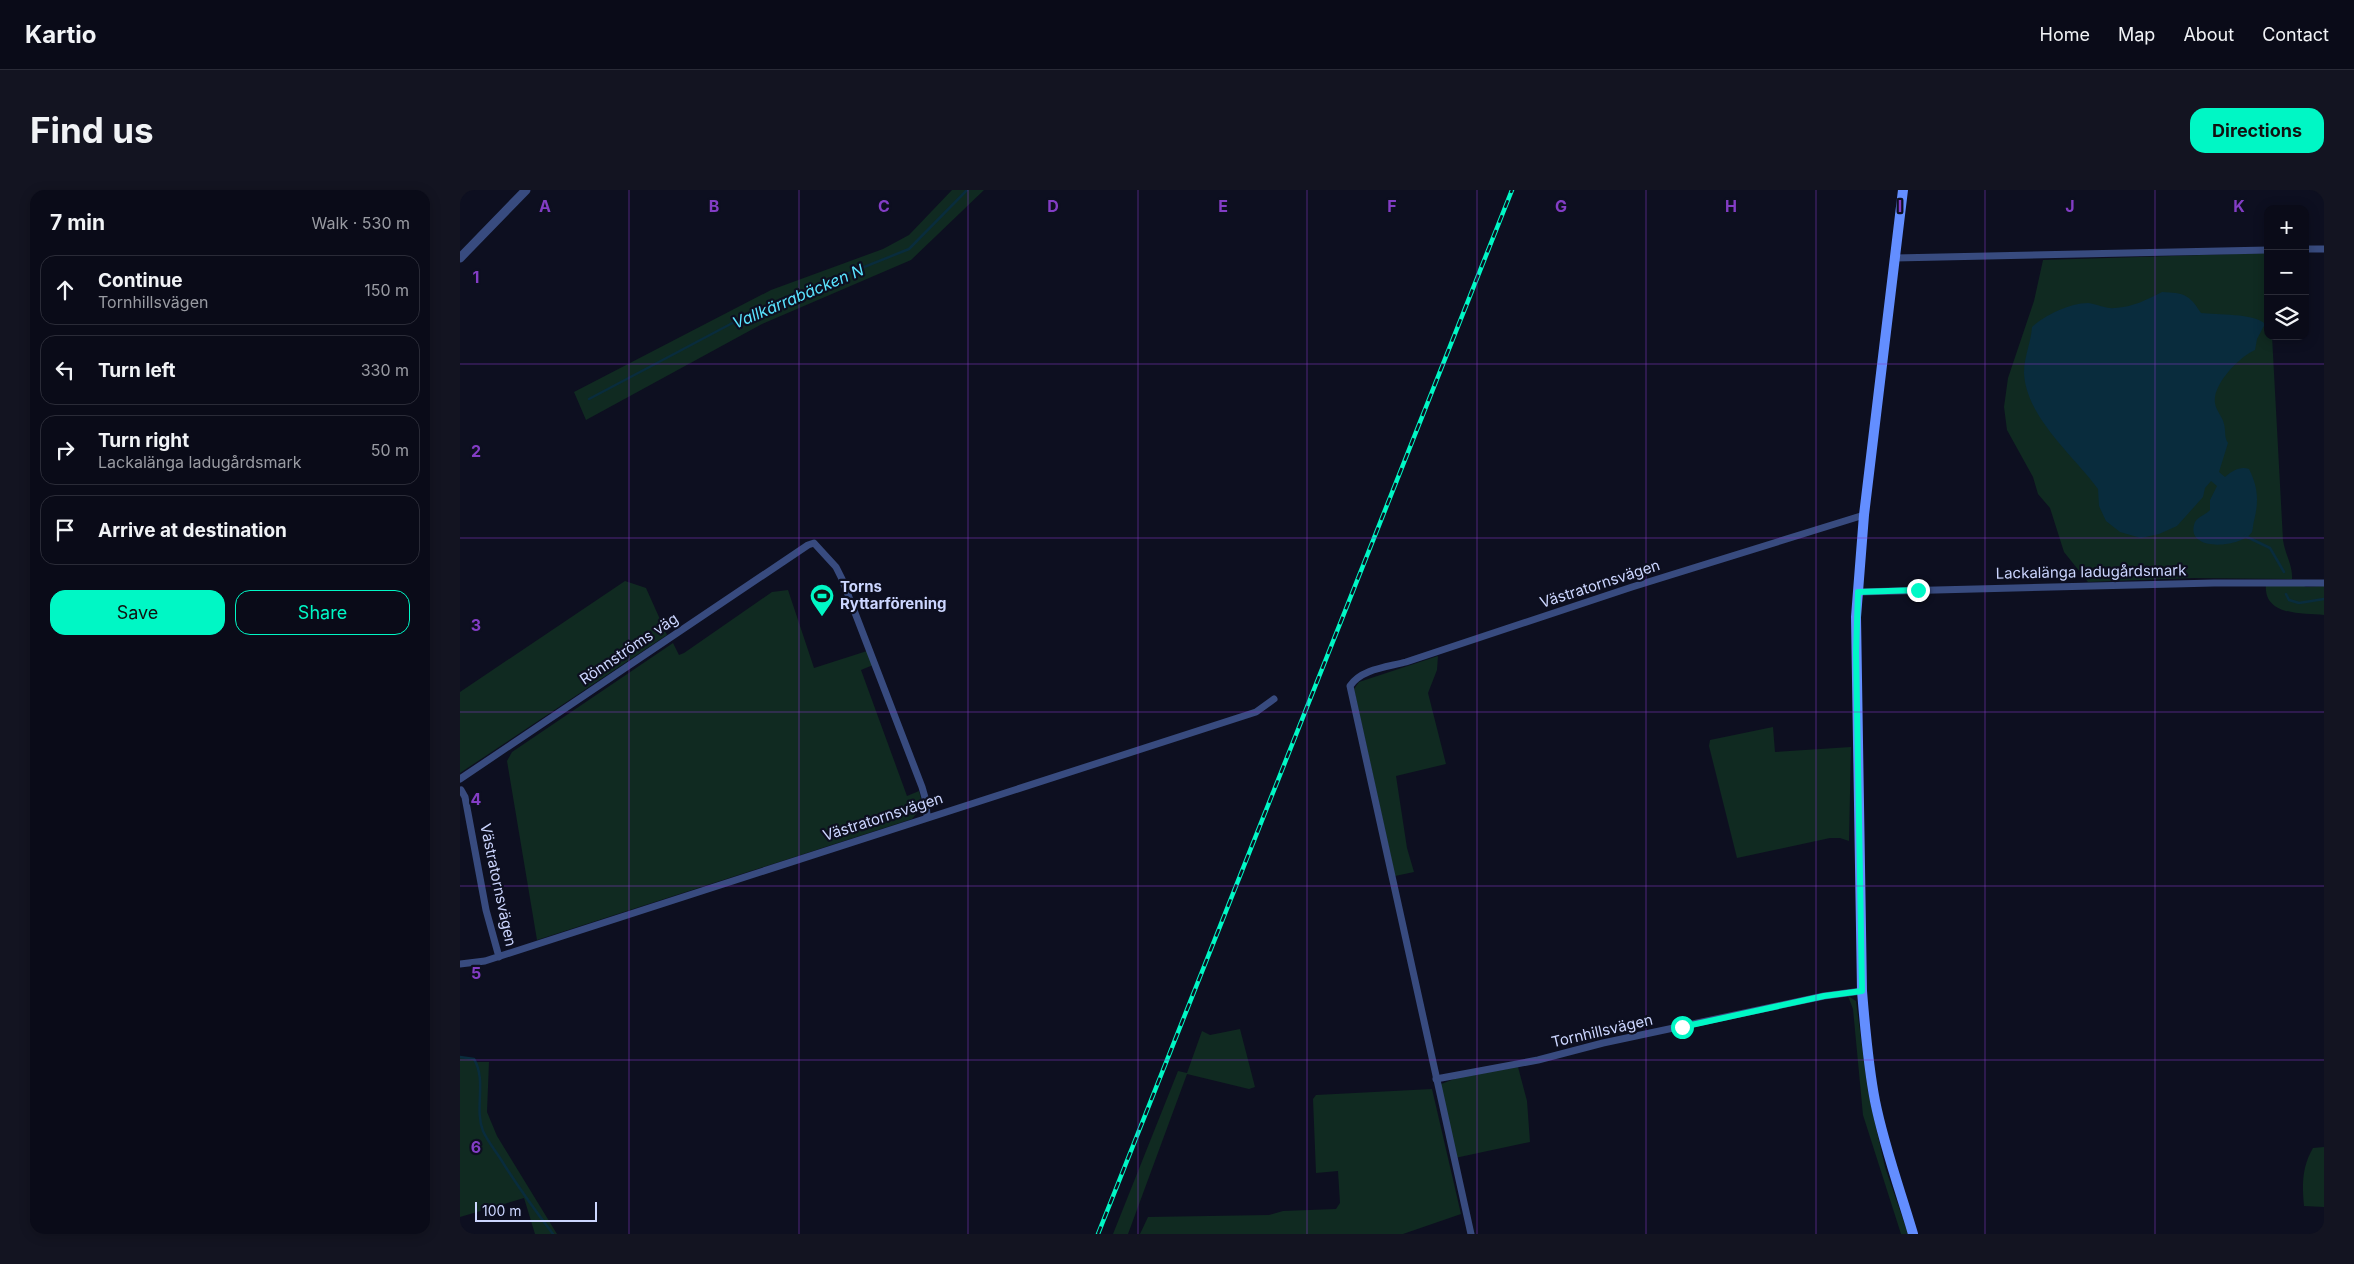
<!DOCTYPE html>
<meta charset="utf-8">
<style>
body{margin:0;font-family:Inter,sans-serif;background:#131421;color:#f1f3f6}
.controls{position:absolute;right:15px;top:15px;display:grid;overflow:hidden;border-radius:10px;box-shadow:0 2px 12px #0003}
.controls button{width:45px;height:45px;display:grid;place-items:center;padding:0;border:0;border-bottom:1px solid #2a2b37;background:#0a0b18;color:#f1f3f6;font:25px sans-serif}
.scale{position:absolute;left:15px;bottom:12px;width:122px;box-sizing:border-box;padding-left:5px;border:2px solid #ccd6ff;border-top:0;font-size:14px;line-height:18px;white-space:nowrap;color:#ccd6ff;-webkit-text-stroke:4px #0d0f20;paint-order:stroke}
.stop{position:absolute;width:15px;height:15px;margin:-11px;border:4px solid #00f7c5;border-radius:50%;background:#fff}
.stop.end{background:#00f7c5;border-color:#fff;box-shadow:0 1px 5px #0008}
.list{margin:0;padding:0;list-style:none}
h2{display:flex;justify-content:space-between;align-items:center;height:65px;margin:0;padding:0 20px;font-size:21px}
h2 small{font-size:16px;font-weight:400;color:#999ba2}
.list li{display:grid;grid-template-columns:32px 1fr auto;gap:15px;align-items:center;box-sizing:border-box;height:70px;margin:0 10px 10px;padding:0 10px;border:1px solid #2a2b37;border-radius:15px}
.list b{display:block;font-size:19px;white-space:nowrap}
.list p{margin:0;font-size:16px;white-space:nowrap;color:#999ba2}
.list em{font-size:16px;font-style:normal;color:#999ba2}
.actions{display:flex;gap:10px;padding:15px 20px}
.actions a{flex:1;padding:11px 0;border:1px solid #00f7c5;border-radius:15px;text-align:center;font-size:18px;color:#00f7c5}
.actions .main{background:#00f7c5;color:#111}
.icon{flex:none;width:28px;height:28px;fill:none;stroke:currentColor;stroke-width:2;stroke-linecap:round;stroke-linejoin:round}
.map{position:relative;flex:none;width:1864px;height:1044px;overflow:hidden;border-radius:15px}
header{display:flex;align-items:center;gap:30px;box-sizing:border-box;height:70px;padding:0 25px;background:#0a0b18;border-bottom:1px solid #2a2b37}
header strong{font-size:24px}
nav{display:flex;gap:28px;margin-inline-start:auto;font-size:18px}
.intro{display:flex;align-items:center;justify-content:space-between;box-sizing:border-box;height:120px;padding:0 30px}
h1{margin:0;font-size:35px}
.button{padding:12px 22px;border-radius:15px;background:#00f7c5;color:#111;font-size:18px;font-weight:700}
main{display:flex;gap:30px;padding:0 30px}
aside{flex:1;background:#0a0b18;border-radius:15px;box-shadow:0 2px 12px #0003}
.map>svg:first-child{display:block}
</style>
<header>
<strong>Kartio</strong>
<nav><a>Home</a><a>Map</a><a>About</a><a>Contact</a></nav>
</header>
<div class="intro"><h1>Find us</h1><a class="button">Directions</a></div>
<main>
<aside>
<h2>7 min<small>Walk · 530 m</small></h2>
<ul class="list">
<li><svg class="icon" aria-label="ahead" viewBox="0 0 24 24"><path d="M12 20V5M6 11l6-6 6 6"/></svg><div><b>Continue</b><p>Tornhillsvägen</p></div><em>150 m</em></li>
<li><svg class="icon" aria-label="left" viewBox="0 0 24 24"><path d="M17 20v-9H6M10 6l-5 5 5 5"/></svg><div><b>Turn left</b></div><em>330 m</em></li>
<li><svg class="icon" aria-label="right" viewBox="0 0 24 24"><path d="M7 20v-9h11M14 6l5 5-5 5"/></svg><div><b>Turn right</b><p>Lackalänga ladugårdsmark</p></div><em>50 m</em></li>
<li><svg class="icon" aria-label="arrive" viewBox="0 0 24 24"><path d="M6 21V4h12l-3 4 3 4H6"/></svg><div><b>Arrive at destination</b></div></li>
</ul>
<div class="actions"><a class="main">Save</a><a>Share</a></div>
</aside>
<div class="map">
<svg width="1864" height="1044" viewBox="0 0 1864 1044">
<rect width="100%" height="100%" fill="#0d0f20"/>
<!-- green -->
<path fill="#102a21" d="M492,0H524L451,70L302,134L126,230L114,202L311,100L423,59L449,45Z
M1807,63L1808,146H1812L1823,350C1825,364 1833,376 1832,389L1733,388L1628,392L1604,362L1590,318L1578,304L1573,287L1547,240L1544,217L1548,188L1574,111L1583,70Z
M165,391L186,398L207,445L0,583V502Z
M1806,394L1842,395L1846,397L1864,396V425C1842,423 1803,426 1806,394Z
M328,400L354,478L407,461L413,475L401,480L447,606L459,601C463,614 461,619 452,629L77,750L47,571L52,562L213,453L219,465L224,463L312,402Z
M978,466L977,480L968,503L986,574L936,586L947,658L954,682L935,686L894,499L899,492Z
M1313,537L1315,562L1391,557L1389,651L1380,648H1370L1277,668L1249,556L1250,550Z
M1388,806L1396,811L1408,902L1425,977L1448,1044H1441L1403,925L1393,819Z
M780,839L795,897L789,899L727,884L668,1044H653L718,881L727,883L742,841L750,845Z
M0,867L14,869L16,872H29L27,922L37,946L97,1044H75L64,1008L0,1027Z
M1058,877L1067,911L1070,952L995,968L981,894L997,888Z
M972,899L1001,1024L943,1044H680L688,1027L809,1025L823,1021L876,1019L880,1013L878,981L856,983L853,909L856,905Z
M1864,957V1017L1844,1016C1842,994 1842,977 1853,958Z"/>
<!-- water -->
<path fill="#092c3d" d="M1702,102C1724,103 1729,104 1741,123C1756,125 1795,123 1805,134L1797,149L1795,160C1779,167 1752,195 1755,213C1756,221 1763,227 1764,234C1766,241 1764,247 1768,253L1759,282L1765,287C1772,281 1780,276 1789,279C1798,297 1799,311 1794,331C1793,334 1793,339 1792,342C1783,357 1727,363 1734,335C1736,326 1745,326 1750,320V310L1757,296L1751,291L1745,298L1743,307L1717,336L1699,344L1681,348L1660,342L1646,331L1639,316L1638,299C1613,265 1566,227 1564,183C1564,166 1571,153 1572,137C1585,125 1610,113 1628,113C1637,114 1646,119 1655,118C1673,117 1686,110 1702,102Z"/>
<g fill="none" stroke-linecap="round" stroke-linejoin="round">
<!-- stream -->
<path stroke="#092c3d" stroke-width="2.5" d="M129,209L297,120L449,59L507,0
M1785,346L1810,358L1824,382
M1826,404L1829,410L1839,413L1864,409
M0,867L14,869C27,891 14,918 23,941C27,950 34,959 40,968C56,994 74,1019 93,1044"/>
<!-- minor -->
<path stroke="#384b7f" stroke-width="7" d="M1845,59H1864
M1435,68L1808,60
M1398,402L1754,393H1864
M0,589L348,355L354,353L376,377L382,389L462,597L466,611L467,627
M1,600L5,607L26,720L39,767
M0,774L25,771L796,522L814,509
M976,889L1078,870L1143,853L1364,806L1402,801
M1011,1044L890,496C901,479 928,477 946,472L1172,397L1404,325"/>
<!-- tertiary -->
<path stroke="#384b7f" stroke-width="9" d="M0,68L66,0"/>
<!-- secondary -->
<path stroke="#638eff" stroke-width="10" d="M1443,0L1404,325L1396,427L1402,801C1405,838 1408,875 1415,911C1424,956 1440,1000 1453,1044"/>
<defs>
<path id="rail" d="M638,1044L1052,0"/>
</defs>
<!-- rail casing -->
<use href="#rail" stroke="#00f7c5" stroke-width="4.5"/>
<!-- rail -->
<use href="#rail" stroke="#0d0f20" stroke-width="2.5" stroke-dasharray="8" stroke-linecap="butt"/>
</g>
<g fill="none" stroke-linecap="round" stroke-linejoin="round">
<!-- route -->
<path stroke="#00f7c5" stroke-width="6" d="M1222,837L1364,806L1402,801L1396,462L1398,402L1458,400"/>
</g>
<!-- grid -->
<path fill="none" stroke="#833dc5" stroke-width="1" stroke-opacity="0.55" d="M169,0V1044M339,0V1044M508,0V1044M678,0V1044M847,0V1044M1017,0V1044M1186,0V1044M1356,0V1044M1525,0V1044M1695,0V1044M0,174H1864M0,348H1864M0,522H1864M0,696H1864M0,870H1864"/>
<!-- icons -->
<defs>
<symbol id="stadium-pin" viewBox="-11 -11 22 30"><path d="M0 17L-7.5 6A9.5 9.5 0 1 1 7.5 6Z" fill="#00f7c5" stroke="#0d0f20"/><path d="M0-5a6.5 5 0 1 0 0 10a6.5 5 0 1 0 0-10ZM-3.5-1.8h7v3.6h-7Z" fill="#111"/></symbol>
</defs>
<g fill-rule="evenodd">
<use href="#stadium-pin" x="348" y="392" width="28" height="38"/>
</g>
<g text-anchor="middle" stroke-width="4.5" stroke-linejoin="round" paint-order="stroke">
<!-- street labels -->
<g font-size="15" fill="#ccd6ff" stroke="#0d0f20">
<text transform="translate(1631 382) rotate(-1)" y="5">Lackalänga ladugårdsmark</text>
<text transform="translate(1140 394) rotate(-18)" y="5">Västratornsvägen</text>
<text transform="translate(169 459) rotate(-34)" y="5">Rönnströms väg</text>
<text transform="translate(423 627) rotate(-18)" y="5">Västratornsvägen</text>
<text transform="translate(38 695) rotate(78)" y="5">Västratornsvägen</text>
<text transform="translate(1142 841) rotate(-13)" y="5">Tornhillsvägen</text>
</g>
<!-- poi labels -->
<g font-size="15" font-weight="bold" fill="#ccd6ff" stroke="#0d0f20" text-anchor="start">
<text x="380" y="402">Torns<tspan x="380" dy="17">Ryttarförening</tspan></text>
</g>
<!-- water labels -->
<g font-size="16" font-style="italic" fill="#5ae4ff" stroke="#0d0f20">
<text transform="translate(338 106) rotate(-23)" y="6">Vallkärrabäcken N</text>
</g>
</g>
<g font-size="16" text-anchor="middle" font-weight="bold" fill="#833dc5" stroke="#0d0f20" stroke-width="4.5" stroke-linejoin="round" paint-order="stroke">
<text x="85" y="22">A</text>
<text x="254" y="22">B</text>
<text x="424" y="22">C</text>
<text x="593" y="22">D</text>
<text x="763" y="22">E</text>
<text x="932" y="22">F</text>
<text x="1101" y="22">G</text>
<text x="1271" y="22">H</text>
<text x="1440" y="22">I</text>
<text x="1610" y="22">J</text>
<text x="1779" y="22">K</text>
<text x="16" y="93">1</text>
<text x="16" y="267">2</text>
<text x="16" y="441">3</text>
<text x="16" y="615">4</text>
<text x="16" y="789">5</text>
<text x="16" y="963">6</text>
</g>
</svg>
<div class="controls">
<button>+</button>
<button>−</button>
<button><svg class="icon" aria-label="layers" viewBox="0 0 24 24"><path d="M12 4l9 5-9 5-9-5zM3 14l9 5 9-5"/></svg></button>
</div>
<div class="scale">100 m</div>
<div class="stop" style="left:1222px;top:837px"></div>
<div class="stop end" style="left:1458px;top:400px"></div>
</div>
</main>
